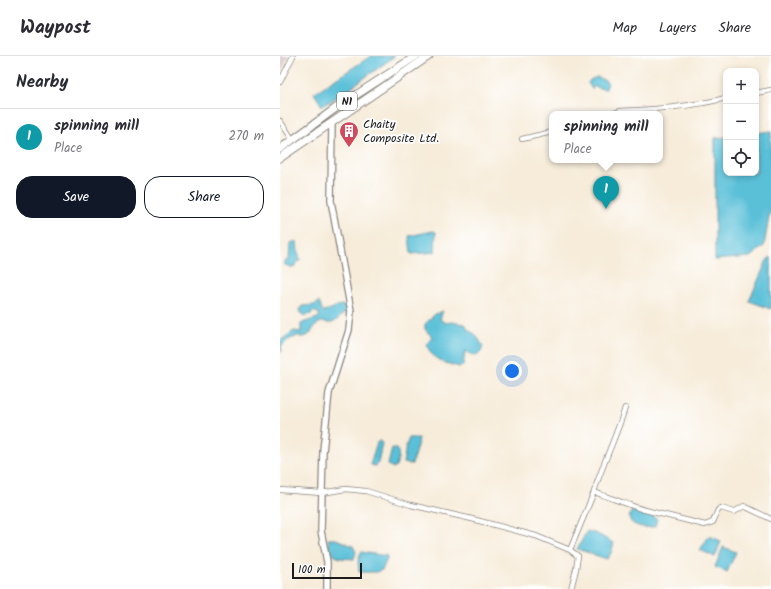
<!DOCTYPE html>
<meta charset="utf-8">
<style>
body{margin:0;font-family:Kalam,sans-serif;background:#f7f7f7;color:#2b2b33}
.controls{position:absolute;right:12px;top:12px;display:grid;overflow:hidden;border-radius:8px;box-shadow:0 2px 6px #0003}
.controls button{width:36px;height:36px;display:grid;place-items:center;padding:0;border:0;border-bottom:1px solid #e1e1e2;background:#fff;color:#2b2b33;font:20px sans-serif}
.scale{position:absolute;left:12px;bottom:10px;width:70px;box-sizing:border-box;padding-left:4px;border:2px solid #1c1c1c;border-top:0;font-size:11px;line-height:14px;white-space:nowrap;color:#1c1c1c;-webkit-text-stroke:3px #fff;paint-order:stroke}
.you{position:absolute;left:232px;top:315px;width:14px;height:14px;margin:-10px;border:3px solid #fff;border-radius:50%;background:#1a73e8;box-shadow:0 0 0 6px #1a73e833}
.badge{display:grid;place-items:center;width:26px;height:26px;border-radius:50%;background:#111827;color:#fff;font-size:13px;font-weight:700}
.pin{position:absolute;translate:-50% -33px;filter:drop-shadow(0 1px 2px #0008)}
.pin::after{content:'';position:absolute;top:21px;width:14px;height:12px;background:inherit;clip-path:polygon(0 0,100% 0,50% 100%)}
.popup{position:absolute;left:269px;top:55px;width:114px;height:52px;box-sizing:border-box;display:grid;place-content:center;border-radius:8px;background:#fff;filter:drop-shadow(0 1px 3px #0005);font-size:13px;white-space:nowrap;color:#7c7c81}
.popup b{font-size:15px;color:#2b2b33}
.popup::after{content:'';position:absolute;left:50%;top:100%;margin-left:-8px;border:8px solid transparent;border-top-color:#fff}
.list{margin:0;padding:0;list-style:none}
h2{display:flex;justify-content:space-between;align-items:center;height:52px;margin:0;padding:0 16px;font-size:17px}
h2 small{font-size:13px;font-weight:400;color:#7c7c81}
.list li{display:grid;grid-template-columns:26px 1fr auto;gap:12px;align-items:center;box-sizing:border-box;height:56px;padding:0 16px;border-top:1px solid #e1e1e2}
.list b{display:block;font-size:15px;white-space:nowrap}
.list p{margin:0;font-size:13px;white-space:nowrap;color:#7c7c81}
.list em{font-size:13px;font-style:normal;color:#7c7c81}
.actions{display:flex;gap:8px;padding:12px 16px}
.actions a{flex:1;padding:9px 0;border:1px solid #111827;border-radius:16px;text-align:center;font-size:14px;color:#111827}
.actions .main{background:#111827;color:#fff}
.icon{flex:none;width:22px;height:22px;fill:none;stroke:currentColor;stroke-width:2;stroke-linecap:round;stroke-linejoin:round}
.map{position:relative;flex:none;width:491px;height:533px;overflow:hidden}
header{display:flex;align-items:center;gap:24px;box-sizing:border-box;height:56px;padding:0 20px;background:#fff;border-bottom:1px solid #e1e1e2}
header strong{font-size:19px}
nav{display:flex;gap:22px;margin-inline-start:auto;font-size:14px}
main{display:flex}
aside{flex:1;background:#fff}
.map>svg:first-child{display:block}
</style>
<header>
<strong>Waypost</strong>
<nav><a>Map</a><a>Layers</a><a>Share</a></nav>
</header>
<main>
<aside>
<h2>Nearby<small></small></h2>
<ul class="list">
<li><span class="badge" style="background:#0f9aa8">1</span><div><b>spinning mill</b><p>Place</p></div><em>270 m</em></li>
</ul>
<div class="actions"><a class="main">Save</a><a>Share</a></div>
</aside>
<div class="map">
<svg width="491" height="533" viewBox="0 0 491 533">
<rect width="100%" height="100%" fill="#fff"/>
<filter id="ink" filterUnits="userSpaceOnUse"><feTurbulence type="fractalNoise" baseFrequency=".025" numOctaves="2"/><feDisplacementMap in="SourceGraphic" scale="8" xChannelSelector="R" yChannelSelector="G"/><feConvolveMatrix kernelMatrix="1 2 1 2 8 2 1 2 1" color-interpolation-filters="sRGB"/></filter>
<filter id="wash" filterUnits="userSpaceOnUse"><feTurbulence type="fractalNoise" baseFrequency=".012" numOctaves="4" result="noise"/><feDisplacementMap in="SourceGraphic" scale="16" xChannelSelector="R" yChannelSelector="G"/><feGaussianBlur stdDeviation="0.9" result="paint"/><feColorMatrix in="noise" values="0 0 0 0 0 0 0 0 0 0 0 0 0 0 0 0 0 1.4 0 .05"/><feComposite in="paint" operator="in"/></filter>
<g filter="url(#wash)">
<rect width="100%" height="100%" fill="#f7ecda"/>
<!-- industrial -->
<path fill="#d2bfc1" d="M0,0H9L0,18Z"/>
<!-- water -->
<path fill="#5ac0d8" stroke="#3b6e7a" d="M91,0H115L59,40L42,50L34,37Z
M317,21L326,25L328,27L326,33L319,32L315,30L312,33L308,27L310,24Z
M491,75V150L484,190L470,201L435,204V82L446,81V117H476V77Z
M153,175L156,176L155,196L131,198L129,180Z
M17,185L18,196L20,203L14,211H11L3,208L5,205L9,204L10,187Z
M491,201V253L469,245L487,204Z
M39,246L43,256L61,249L68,251C69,257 65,256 61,260C58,263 56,266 51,267C47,268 44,264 39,267C30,273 32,282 20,281V279L8,284L1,291L2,295H0V285L14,275L21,276V268L25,266L38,262L40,258L33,255L31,258L24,260L20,255L22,250L34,249Z
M163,255L160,263L165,267L171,266L185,268L188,274L195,278L203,290L201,296L198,299L194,300L185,295L183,310L180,311C164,307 151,304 147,288L152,281L145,273V268L155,258Z
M129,382H139L132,408L123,407L126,390Z
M100,385L102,387L98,407L95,410L90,409L97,386Z
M112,392C122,393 118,403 116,411L113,412L108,409Z
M352,454C361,453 370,457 377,463L375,470C369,473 353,471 350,464C348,461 351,457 352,454Z
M307,475L317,478L334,487L331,497L327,503L297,493Z
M429,480L441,485L435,501L420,494Z
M48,483H56L73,490L76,496L74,503L60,502L53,499L49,491Z
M443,491L456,496L447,516L435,511Z
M81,496L107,500V503L102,514L96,516H79L78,505Z"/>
</g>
<g filter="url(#ink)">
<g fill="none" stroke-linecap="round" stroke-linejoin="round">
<defs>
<path id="minor" d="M0,26L13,0
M476,37L491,34
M332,58L340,55C376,53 411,51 446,42
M0,65L13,84
M242,83L272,76
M0,434L42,437L65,433L86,435L131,449L192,463L256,480L290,494L298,500L296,513L291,533
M314,436C323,407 336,381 345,352
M290,494L314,436L361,453L425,469L433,466L438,454L441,452L454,456L464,450L491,463"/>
<path id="tertiary" d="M47,533V506L41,475L43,395L49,337L69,274L71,255L51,145L52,66"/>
<path id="trunk" d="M0,93L56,52L136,0
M0,102L149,0"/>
</defs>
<!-- minor casing -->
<use href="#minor" stroke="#8a847b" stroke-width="6"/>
<!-- tertiary casing -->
<use href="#tertiary" stroke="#8a847b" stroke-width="8"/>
<!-- trunk casing -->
<use href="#trunk" stroke="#8a847b" stroke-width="9"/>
<!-- minor -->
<use href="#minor" stroke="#fff" stroke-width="4.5"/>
<!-- tertiary -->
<use href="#tertiary" stroke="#fff" stroke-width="5.5"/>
<!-- trunk -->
<use href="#trunk" stroke="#fff" stroke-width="7"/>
</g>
</g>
<!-- icons -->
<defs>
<symbol id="building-pin" viewBox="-11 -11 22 30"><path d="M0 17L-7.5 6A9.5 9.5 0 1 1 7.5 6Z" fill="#d1495b" stroke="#fff"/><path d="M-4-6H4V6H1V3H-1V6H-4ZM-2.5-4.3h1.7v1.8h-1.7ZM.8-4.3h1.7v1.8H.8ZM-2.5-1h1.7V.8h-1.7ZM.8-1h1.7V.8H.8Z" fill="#fff"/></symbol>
</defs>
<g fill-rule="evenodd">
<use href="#building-pin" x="58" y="64" width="22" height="30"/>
</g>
<g text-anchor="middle" stroke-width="3.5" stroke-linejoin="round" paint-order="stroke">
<!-- shield labels -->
<rect fill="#fff" stroke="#606060" stroke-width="1" x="57" y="36" width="20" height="18" rx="3"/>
<g font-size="11" font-weight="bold" fill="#1c1c1c">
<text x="67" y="49">N1</text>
</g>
<!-- poi labels -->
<g font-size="12" fill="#1c1c1c" stroke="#fff" text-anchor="start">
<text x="83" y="72">Chaity<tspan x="83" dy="14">Composite Ltd.</tspan></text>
</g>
</g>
</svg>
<div class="controls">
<button>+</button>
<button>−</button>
<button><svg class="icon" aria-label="locate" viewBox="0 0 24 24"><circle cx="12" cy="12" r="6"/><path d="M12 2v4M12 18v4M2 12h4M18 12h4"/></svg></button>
</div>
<div class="scale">100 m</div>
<div class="you"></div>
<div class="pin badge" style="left:326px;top:153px;background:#0f9aa8">1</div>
<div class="popup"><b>spinning mill</b>Place</div>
</div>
</main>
